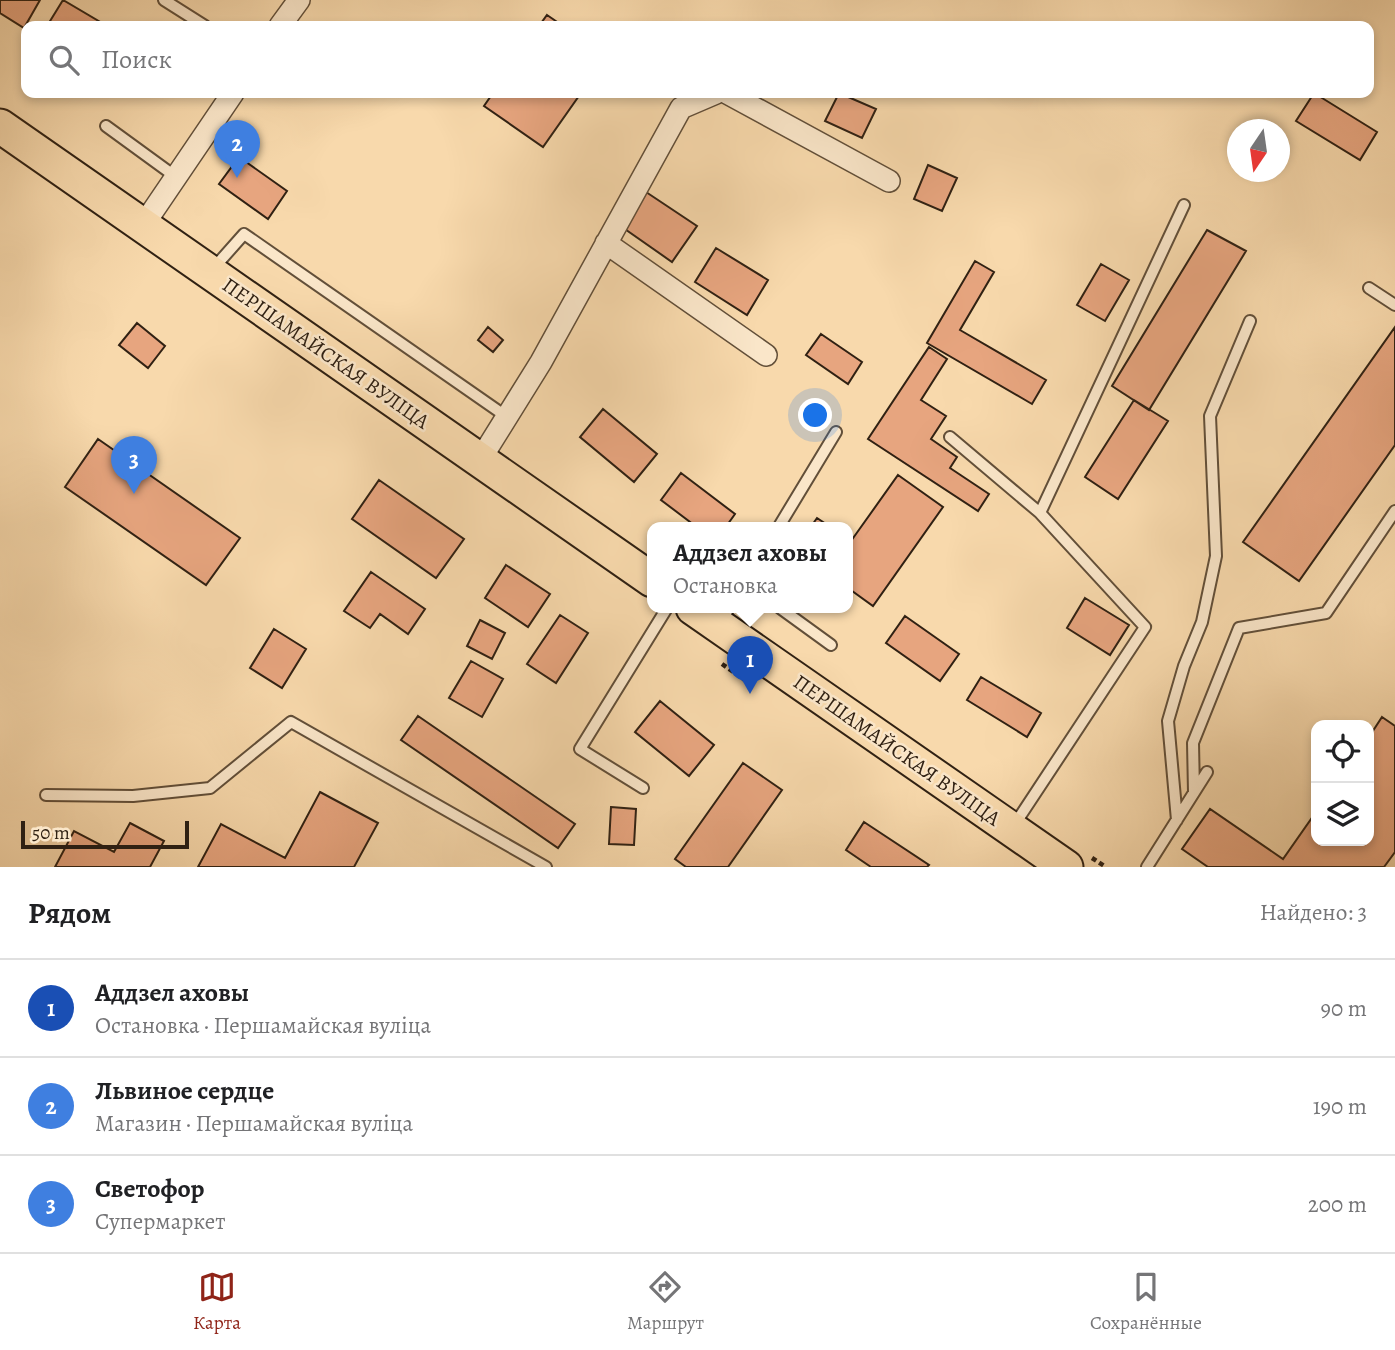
<!DOCTYPE html>
<html lang="ru">
<meta charset="utf-8">
<style>
body{margin:0;font-family:Alegreya,serif;background:#f6f6f6;color:#202124}
.controls{position:absolute;right:21px;bottom:21px;display:grid;overflow:hidden;border-radius:14px;box-shadow:0 4px 10px #0003}
.controls button{width:63px;height:63px;display:grid;place-items:center;padding:0;border:0;border-bottom:2px solid #e0e0e0;background:#fff;color:#202124;font:35px sans-serif}
.compass{position:absolute;left:1227px;top:119px;width:63px;height:63px;border-radius:50%;background:#fff;box-shadow:0 4px 10px #0003;rotate:193deg}
.scale{position:absolute;left:21px;bottom:18px;width:168px;box-sizing:border-box;padding-left:7px;border:4px solid #302113;border-top:0;font-size:19px;line-height:24px;white-space:nowrap;color:#302113;-webkit-text-stroke:5px #fae6c9;paint-order:stroke}
.you{position:absolute;left:816px;top:416px;width:24px;height:24px;margin:-18px;border:5px solid #fff;border-radius:50%;background:#1a73e8;box-shadow:0 0 0 10px #1a73e833}
.badge{display:grid;place-items:center;width:46px;height:46px;border-radius:50%;background:#8f2418;color:#fff;font-size:23px;font-weight:700}
.pin{position:absolute;translate:-50% -58px;filter:drop-shadow(0 2px 4px #0008)}
.pin::after{content:'';position:absolute;top:37px;width:24px;height:21px;background:inherit;clip-path:polygon(0 0,100% 0,50% 100%)}
.popup{position:absolute;left:647px;top:522px;width:206px;height:91px;box-sizing:border-box;display:grid;place-content:center;border-radius:14px;background:#fff;filter:drop-shadow(0 2px 5px #0005);font-size:23px;white-space:nowrap;color:#757577}
.popup b{font-size:26px;color:#202124}
.popup::after{content:'';position:absolute;left:50%;top:100%;margin-left:-14px;border:14px solid transparent;border-top-color:#fff}
.list{margin:0;padding:0;list-style:none}
h2{display:flex;justify-content:space-between;align-items:center;height:91px;margin:0;padding:0 28px;font-size:30px}
h2 small{font-size:23px;font-weight:400;color:#757577}
.list li{display:grid;grid-template-columns:46px 1fr auto;gap:21px;align-items:center;box-sizing:border-box;height:98px;padding:0 28px;border-top:2px solid #e0e0e0}
.list b{display:block;font-size:26px;white-space:nowrap}
.list p{margin:0;font-size:23px;white-space:nowrap;color:#757577}
.list em{font-size:23px;font-style:normal;color:#757577}
.icon{flex:none;width:38px;height:38px;fill:none;stroke:currentColor;stroke-width:2;stroke-linecap:round;stroke-linejoin:round}
.map{position:relative;flex:none;width:1395px;height:867px;overflow:hidden}
.search{position:absolute;background:#fff;box-shadow:0 4px 10px #0003;left:21px;right:21px;top:21px;height:77px;display:flex;align-items:center;gap:18px;box-sizing:border-box;padding:0 24px;border-radius:14px;color:#757577;font-size:26px}
.sheet{height:385px;background:#fff}
nav{display:flex;justify-content:space-around;align-items:center;box-sizing:border-box;height:98px;border-top:2px solid #e0e0e0;background:#fff;font-size:19px;color:#757577}
nav a{display:grid;justify-items:center;gap:4px}
nav .on{color:#8f2418}
.map>svg:first-child{display:block}
</style>
<div class="map">
<svg width="1395" height="867" viewBox="0 0 1395 867">
<rect width="100%" height="100%" fill="#f8d9ac"/>
<filter id="stains"><feTurbulence type="fractalNoise" baseFrequency=".00286" numOctaves="4"/><feColorMatrix values="0 0 0 0 .2 0 0 0 0 .09 0 0 0 0 .02 0 0 0 .5 -.17"/></filter>
<radialGradient id="worn" r=".72"><stop offset=".6" stop-color="#630" stop-opacity="0"/><stop offset="1" stop-color="#630" stop-opacity=".3"/></radialGradient>
<!-- building -->
<path fill="#e7a57f" stroke="#302113" stroke-width="2" d="M0,0H40L24,28L0,13Z
M63,0L107,26H47Z
M547,15L563,26H539Z
M493,93H581L543,147L484,106Z
M839,93L876,109L862,138L825,121Z
M1314,93L1377,132L1360,160L1296,121Z
M239,157L287,191L268,219L219,184Z
M928,165L957,178L942,211L914,199Z
M646,192L697,226L672,262L622,227Z
M1207,230L1246,251L1149,410L1112,386Z
M716,248L768,280L747,315L695,282Z
M975,261L994,272L960,330L1046,380L1032,404L927,343Z
M1101,264L1129,280L1105,321L1077,305Z
M137,323L165,346L148,368L119,345Z
M488,327L503,340L493,352L478,340Z
M1395,327V445L1299,581L1243,542Z
M821,334L862,362L848,384L806,355Z
M929,347L947,359L921,400L946,416L931,439L957,457L950,468L989,494L978,511L868,439Z
M1134,400L1168,421L1118,499L1085,477Z
M603,409L657,454L634,482L580,437Z
M98,439L240,538L206,585L65,487Z
M681,473L735,514L725,528H698L661,500Z
M898,475L943,507L873,606L848,588V539L851,541Z
M379,480L464,539L436,578L352,519Z
M817,518L832,528H810Z
M506,565L550,594L528,627L485,598Z
M371,572L425,609L408,634L380,614L370,628L344,611Z
M1085,598L1129,625L1110,655L1067,628Z
M560,615L588,633L556,683L527,664Z
M905,616L959,654L940,681L886,643Z
M480,620L505,633L492,659L467,646Z
M274,629L306,649L282,688L250,668Z
M471,661L503,679L482,717L449,698Z
M981,677L1041,713L1027,737L967,700Z
M660,701L714,745L689,776L635,732Z
M418,716L575,824L558,848L401,740Z
M1382,717L1395,726V852L1384,867H1208L1182,849L1210,809L1283,859L1316,812V841H1369V737Z
M743,763L782,790L728,867H686L675,859Z
M320,792L378,823L354,867H198L221,824L285,858Z
M611,807L636,809L634,845L609,844Z
M864,822L929,865L927,867H871L846,850Z
M130,823L164,841L150,867H55L74,831L114,852Z"/>
<g fill="none" stroke-linecap="round" stroke-linejoin="round">
<defs>
<path id="service" d="M164,0L205,26
M106,126L176,177
M212,270L244,234L507,417
M1369,288L1395,305
M950,437L1040,513
M778,528L836,432
M780,608L831,645
M719,624L729,608
M643,788L580,749L667,608
M1194,792L1193,743L1239,628L1326,613L1395,511
M46,795L133,796L210,788L291,722L546,867
M1177,820L1168,721L1184,666L1202,622L1216,556L1210,416L1250,321
M1013,827L1145,627L1040,513L1184,205
M1147,867L1207,772"/>
<path id="minor" d="M280,26L299,0
M727,93L889,181
M142,227L233,93
M606,243L766,355
M480,460L541,362L681,108L716,93"/>
<path id="primary" d="M0,126L652,580
M693,608L1066,867"/>
</defs>
<!-- service casing -->
<use href="#service" stroke="#624f39" stroke-width="14"/>
<!-- minor casing -->
<use href="#minor" stroke="#624f39" stroke-width="24"/>
<!-- primary casing -->
<use href="#primary" stroke="#302113" stroke-width="37"/>
<!-- path -->
<path stroke="#302113" stroke-width="4.5" stroke-dasharray="5 3.5" stroke-linecap="butt" d="M722,664L752,685
M1092,858L1106,867"/>
<!-- service -->
<use href="#service" stroke="#fae6c9" stroke-width="10"/>
<!-- minor -->
<use href="#minor" stroke="#fae6c9" stroke-width="21"/>
<!-- primary -->
<use href="#primary" stroke="#f8d9ac" stroke-width="33"/>
</g>
<g text-anchor="middle" stroke-width="5" stroke-linejoin="round" paint-order="stroke">
<!-- street labels -->
<g font-size="21" fill="#302113" stroke="#fae6c9">
<text transform="translate(326 353) rotate(35)" y="7">ПЕРШАМАЙСКАЯ ВУЛІЦА</text>
<text transform="translate(897 750) rotate(35)" y="7">ПЕРШАМАЙСКАЯ ВУЛІЦА</text>
</g>
</g>
<rect width="100%" height="100%" filter="url(#stains)"/>
<rect width="100%" height="100%" fill="url(#worn)"/>
</svg>
<div class="controls">
<button><svg class="icon" aria-label="locate" viewBox="0 0 24 24"><circle cx="12" cy="12" r="6"/><path d="M12 2v4M12 18v4M2 12h4M18 12h4"/></svg></button>
<button><svg class="icon" aria-label="layers" viewBox="0 0 24 24"><path d="M12 4l9 5-9 5-9-5zM3 14l9 5 9-5"/></svg></button>
</div>
<svg class="compass" viewBox="-18 -18 36 36"><path d="M0-13l5 13h-10z" fill="#e53935"/><path d="M0 13l5-13h-10z" fill="#757577"/></svg>
<div class="scale">50 m</div>
<div class="you"></div>
<div class="pin badge" style="left:750px;top:694px;background:#1a4fb4">1</div>
<div class="popup"><b>Аддзел аховы</b>Остановка</div>
<div class="pin badge" style="left:237px;top:178px;background:#3f7fe0">2</div>
<div class="pin badge" style="left:134px;top:494px;background:#3f7fe0">3</div>
<div class="search"><svg class="icon" aria-label="search" viewBox="0 0 24 24"><circle cx="10" cy="10" r="6"/><path d="M15 15l6 6"/></svg>Поиск</div>
</div>
<section class="sheet">
<h2>Рядом<small>Найдено: 3</small></h2>
<ul class="list">
<li><span class="badge" style="background:#1a4fb4">1</span><div><b>Аддзел аховы</b><p>Остановка · Першамайская вуліца</p></div><em>90 m</em></li>
<li><span class="badge" style="background:#3f7fe0">2</span><div><b>Львиное сердце</b><p>Магазин · Першамайская вуліца</p></div><em>190 m</em></li>
<li><span class="badge" style="background:#3f7fe0">3</span><div><b>Светофор</b><p>Супермаркет</p></div><em>200 m</em></li>
</ul>
</section>
<nav>
<a class="on"><svg class="icon" aria-label="map" viewBox="0 0 24 24"><path d="M3 6l6-2 6 2 6-2v14l-6 2-6-2-6 2zM9 4v14M15 6v14"/></svg>Карта</a>
<a><svg class="icon" aria-label="directions" viewBox="0 0 24 24"><path d="M12 3l9 9-9 9-9-9zM9 14v-3h6M13 9l2 2-2 2"/></svg>Маршрут</a>
<a><svg class="icon" aria-label="saved" viewBox="0 0 24 24"><path d="M7 4h10v16l-5-4-5 4z"/></svg>Сохранённые</a>
</nav>
